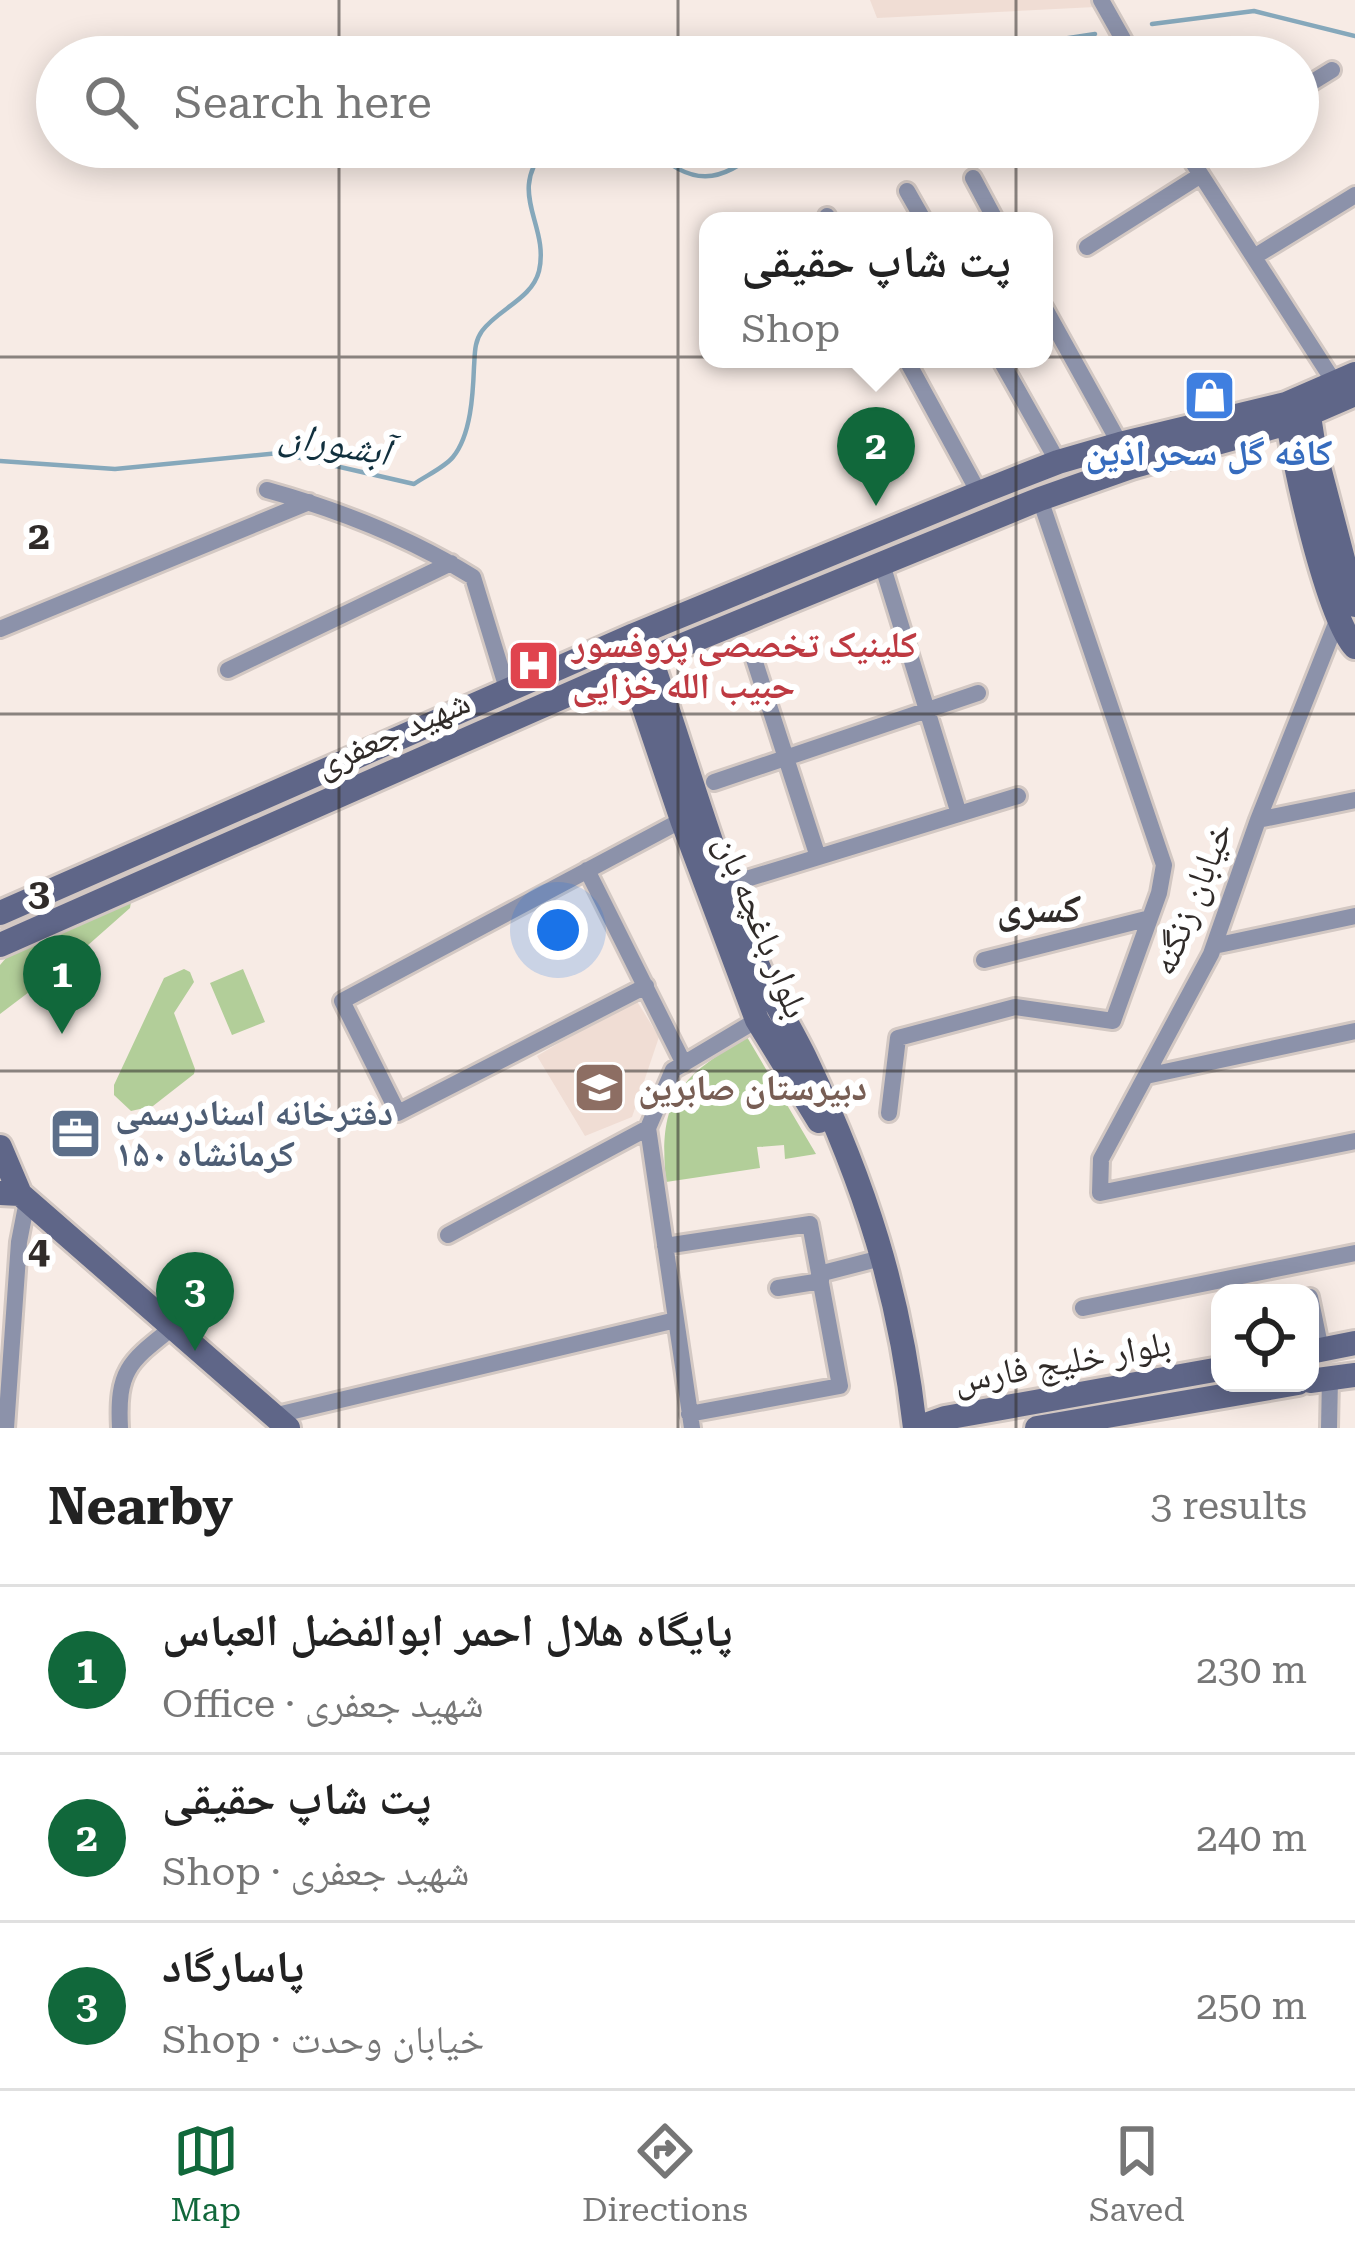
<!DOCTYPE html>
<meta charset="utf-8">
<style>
body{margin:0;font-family:"Roboto Serif","Noto Naskh Arabic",serif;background:#f2f2f2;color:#222}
.controls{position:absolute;right:36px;bottom:36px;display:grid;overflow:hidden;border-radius:24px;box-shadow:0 6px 30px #0003}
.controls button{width:108px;height:108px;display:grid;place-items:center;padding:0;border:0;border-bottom:3px solid #e0e0e0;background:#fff;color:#222;font:60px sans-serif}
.you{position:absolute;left:558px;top:930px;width:42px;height:42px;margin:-30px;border:9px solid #fff;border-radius:50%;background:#1a73e8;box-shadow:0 0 0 18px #1a73e833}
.badge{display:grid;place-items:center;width:78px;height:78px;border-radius:50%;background:#11683b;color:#fff;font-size:39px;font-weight:700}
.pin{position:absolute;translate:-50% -99px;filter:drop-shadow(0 3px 6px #0008)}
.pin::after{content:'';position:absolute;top:63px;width:42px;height:36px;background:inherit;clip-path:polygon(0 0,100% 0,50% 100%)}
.popup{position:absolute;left:699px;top:212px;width:354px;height:156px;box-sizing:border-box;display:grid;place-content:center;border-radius:24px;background:#fff;filter:drop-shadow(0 3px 9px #0005);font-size:39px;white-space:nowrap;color:#767676}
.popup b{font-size:45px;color:#222}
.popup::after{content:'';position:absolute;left:50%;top:100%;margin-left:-24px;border:24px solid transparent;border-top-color:#fff}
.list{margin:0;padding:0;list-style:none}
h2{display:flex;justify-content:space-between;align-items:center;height:156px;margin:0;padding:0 48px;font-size:51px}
h2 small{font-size:39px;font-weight:400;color:#767676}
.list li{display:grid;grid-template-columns:78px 1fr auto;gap:36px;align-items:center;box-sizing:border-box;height:168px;padding:0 48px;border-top:3px solid #e0e0e0}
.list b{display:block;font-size:45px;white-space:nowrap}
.list p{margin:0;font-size:39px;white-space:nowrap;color:#767676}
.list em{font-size:39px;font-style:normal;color:#767676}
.icon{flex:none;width:66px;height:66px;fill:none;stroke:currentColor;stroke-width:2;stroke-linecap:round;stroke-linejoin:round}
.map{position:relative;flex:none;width:1355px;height:1428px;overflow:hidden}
.search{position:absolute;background:#fff;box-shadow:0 6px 30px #0003;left:36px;right:36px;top:36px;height:132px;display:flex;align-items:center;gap:30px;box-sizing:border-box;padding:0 42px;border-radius:66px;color:#767676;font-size:45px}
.sheet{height:660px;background:#fff}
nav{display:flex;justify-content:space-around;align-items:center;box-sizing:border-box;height:168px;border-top:3px solid #e0e0e0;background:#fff;font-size:33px;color:#767676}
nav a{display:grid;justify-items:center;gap:6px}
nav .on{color:#11683b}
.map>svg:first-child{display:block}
</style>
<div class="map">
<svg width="1355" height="1428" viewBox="0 0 1355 1428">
<rect width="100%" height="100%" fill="#f7ebe5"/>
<!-- built -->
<path fill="#f0ddd4" d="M870,0H1090L1095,7L877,18Z
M635,998L659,1037L632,1117L585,1136L537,1056Z"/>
<!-- green -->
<path fill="#b2ce99" d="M131,902L130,908L70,961L0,1014V965L6,958Z
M184,969L190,972L194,982L174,1013L195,1069L194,1074L153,1106L131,1111L114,1095V1085L164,978Z
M243,969L265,1022L232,1035L210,983Z
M747,1037L816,1154L785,1159L784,1145L757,1147L760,1168L666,1182C658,1100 678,1078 747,1037Z"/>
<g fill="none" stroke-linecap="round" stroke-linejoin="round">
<!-- stream -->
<path stroke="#86a8bb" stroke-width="4.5" d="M1152,24L1254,11L1355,36
M848,57L870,53L951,56L1095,34
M650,147C690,187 721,185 762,147
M0,461L115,469L279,453L414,484C425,476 444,468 453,457C471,435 473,394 474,367C475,354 474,342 482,331C498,309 532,299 539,271C550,224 505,193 547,147"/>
<defs>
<path id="street" d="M1101,0L1133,57
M1298,91L1332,70
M1183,147L1336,385
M1189,157L1206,147
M973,178L996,221
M907,191L924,221
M827,216L830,221
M1087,247L1201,175
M1254,257L1355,195
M1044,307L1120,444
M906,359L979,493
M1000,359L1058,462
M267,490C339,510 410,538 473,577L508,692
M882,564L959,814
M1337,621L1258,820L1211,954L1101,1159L1100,1193L1355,1141
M0,629L309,502
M753,656L818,857
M228,670L451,563
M714,782L978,693
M1258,820L1355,800
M587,870L684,1064
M727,885L1018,796
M1214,946L1355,916
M984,960L1150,918
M646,986L398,1113L342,1001L682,820
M1146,1076L1355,1031
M889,1113L898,1038L1015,1007L1113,1021L1159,893L1164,865L1040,499
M448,1235L648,1128
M665,1246L810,1224L840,1386L689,1414
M819,1274L885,1257
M778,1288L821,1281
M1310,1297L1321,1350
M1083,1308L1355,1253
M273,1416L676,1320
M6,1428L19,1242L27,1201
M120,1428C117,1370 129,1362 172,1328
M692,1428L648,1128L673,1070L757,1020
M1329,1428L1330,1378"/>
<path id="secondary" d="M1307,403L1314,448L1355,605
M1287,413C1292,458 1327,617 1355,647
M646,645C684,754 715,867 761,973C774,1003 793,1032 807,1062C865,1184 900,1293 915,1428
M627,657L682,820L757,1020L819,1121
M0,913L634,635L979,493L1058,462L1120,444L1286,404L1355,374
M0,945L651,658L1040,499L1131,467L1288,423L1355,394
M0,1147L20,1194
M0,1193L20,1194L288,1428
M1310,1352L1355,1343
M1310,1381L1355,1375
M917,1428L945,1418L1220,1369
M1037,1428L1298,1383"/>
</defs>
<!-- street casing -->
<use href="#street" stroke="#d3c8c3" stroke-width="22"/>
<!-- secondary casing -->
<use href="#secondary" stroke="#d3c8c3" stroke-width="30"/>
<!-- street -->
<use href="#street" stroke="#8c92aa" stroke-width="16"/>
<!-- secondary -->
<use href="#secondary" stroke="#5f6688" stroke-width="24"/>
</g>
<!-- grid -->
<path fill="none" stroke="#302b29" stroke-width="3" stroke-opacity="0.55" d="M339,0V57M678,0V57M1016,0V57M339,147V1428M678,147V1428M1016,147V1428M0,357H1355M0,714H1355M0,1071H1355"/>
<!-- icons -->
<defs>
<symbol id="shop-square" viewBox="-11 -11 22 22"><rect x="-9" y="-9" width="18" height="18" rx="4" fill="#3f7fe0" stroke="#fff"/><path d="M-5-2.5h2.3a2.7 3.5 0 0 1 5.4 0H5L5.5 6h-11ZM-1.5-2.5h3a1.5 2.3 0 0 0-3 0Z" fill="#fff"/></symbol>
<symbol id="hospital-square" viewBox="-11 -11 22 22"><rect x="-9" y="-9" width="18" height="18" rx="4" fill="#e0444e" stroke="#fff"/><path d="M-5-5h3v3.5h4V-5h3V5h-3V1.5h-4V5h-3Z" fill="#fff"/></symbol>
<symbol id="school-square" viewBox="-11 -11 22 22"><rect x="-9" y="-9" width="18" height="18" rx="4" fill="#8d6e63" stroke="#fff"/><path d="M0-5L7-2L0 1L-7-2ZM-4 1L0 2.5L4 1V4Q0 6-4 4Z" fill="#fff"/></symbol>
<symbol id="office-square" viewBox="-11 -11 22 22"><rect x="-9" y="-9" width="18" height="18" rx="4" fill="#5c6f8a" stroke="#fff"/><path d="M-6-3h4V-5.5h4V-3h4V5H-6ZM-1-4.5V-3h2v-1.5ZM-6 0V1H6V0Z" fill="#fff"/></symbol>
</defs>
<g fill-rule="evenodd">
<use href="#shop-square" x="1180" y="366" width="59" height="59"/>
<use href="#hospital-square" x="504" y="636" width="59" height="59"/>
<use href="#school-square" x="570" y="1058" width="59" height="59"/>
<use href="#office-square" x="46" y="1104" width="59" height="59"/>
</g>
<g text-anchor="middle" stroke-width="12" stroke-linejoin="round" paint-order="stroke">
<!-- shop labels -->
<g font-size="36" font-weight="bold" fill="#366cbe" stroke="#fff">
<text x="1209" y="465">کافه گل سحر اذین</text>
</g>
<!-- health labels -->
<g font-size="36" font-weight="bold" fill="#be3a42" stroke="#fff" text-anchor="start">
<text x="572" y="657">کلینیک تخصصی پروفسور<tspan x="572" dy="41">حبیب الله خزایی</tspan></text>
</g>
<!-- street labels -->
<g font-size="36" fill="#302b29" stroke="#fff">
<text transform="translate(392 732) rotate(-24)" y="13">شهید جعفری</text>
<text transform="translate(1191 898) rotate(-68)" y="13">خیابان زنگنه</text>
<text transform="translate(763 926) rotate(68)" y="13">بلوار باغچه بان</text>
<text transform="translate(1062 1361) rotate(-10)" y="13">بلوار خلیج فارس</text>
</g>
<!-- education labels -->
<g font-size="36" font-weight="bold" fill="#785e54" stroke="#fff" text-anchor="start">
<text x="638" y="1100">دبیرستان صابرین</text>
</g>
<!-- service labels -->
<g font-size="36" font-weight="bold" fill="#4e5e75" stroke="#fff" text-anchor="start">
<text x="115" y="1125">دفترخانه اسنادرسمی<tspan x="115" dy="41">۱۵۰ کرمانشاه</tspan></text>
</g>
<!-- water labels -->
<g font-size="39" font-style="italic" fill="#11303e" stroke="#fff">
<text transform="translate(335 442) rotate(10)" y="14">آبشوران</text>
</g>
<!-- neighbourhood labels -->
<g font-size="39" font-weight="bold" fill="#302b29" stroke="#fff">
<text x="1039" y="922">کسری</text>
</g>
</g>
<g font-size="39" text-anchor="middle" font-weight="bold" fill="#302b29" stroke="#fff" stroke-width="12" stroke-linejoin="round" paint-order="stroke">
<text x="39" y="549">2</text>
<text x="39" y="906">3</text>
<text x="39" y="1263">4</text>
</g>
</svg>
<div class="controls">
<button><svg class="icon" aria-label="locate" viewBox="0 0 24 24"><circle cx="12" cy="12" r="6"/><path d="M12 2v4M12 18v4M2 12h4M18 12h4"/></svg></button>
</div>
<div class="you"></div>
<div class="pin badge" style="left:62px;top:1034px">1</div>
<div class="pin badge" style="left:876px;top:506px">2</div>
<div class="popup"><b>پت شاپ حقیقی</b>Shop</div>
<div class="pin badge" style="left:195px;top:1351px">3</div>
<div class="search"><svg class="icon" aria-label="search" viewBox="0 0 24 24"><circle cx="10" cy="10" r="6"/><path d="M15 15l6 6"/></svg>Search here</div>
</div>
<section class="sheet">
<h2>Nearby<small>3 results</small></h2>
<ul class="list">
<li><span class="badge">1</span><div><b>پایگاه هلال احمر ابوالفضل العباس</b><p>Office · شهید جعفری</p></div><em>230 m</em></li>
<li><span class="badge">2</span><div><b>پت شاپ حقیقی</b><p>Shop · شهید جعفری</p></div><em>240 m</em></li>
<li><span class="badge">3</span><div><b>پاسارگاد</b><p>Shop · خیابان وحدت</p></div><em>250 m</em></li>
</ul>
</section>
<nav>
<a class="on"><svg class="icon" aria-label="map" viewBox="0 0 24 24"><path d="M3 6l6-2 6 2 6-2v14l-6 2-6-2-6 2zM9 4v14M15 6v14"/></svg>Map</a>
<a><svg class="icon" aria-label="directions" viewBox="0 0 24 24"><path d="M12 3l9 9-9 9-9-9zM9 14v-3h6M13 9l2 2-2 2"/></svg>Directions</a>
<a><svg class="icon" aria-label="saved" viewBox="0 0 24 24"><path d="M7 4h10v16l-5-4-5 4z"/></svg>Saved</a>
</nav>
